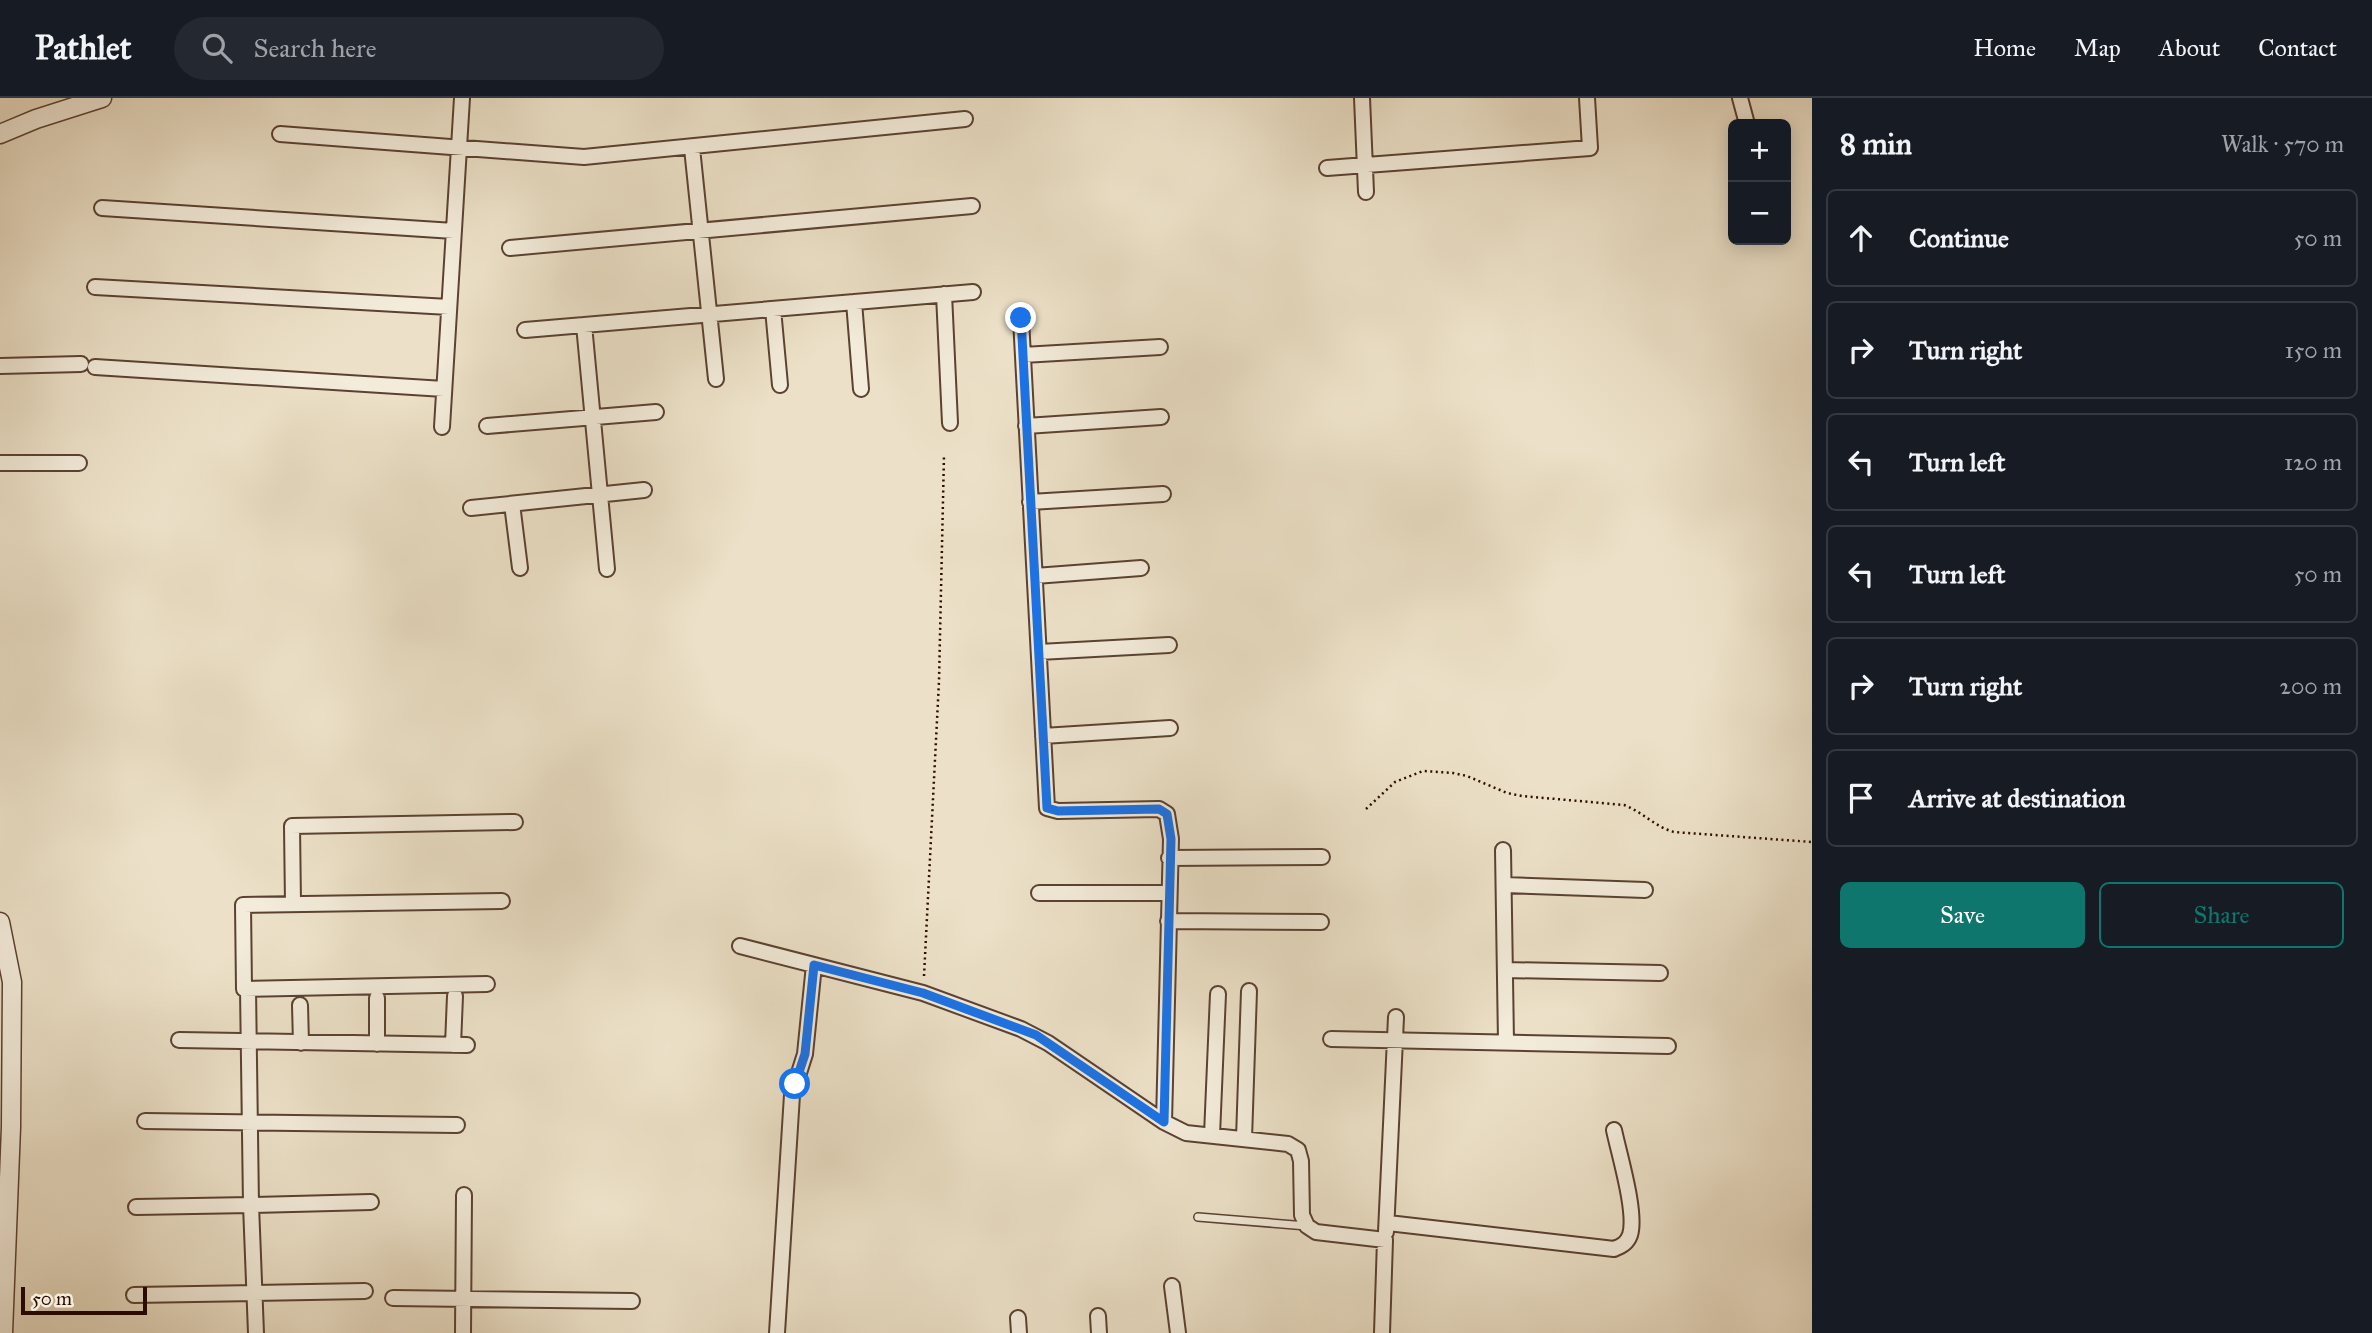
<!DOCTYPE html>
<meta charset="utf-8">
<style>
body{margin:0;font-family:"IM FELL Great Primer",serif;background:#242831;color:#f1f3f6}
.controls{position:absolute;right:21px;top:21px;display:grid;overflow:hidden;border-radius:10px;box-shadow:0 4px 18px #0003}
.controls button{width:63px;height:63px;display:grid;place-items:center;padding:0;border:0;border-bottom:2px solid #363941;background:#171b24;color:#f1f3f6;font:35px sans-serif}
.scale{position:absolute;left:21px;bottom:18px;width:126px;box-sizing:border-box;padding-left:7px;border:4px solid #2c0c00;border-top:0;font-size:19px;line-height:24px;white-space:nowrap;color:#2c0c00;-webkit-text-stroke:5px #f3ecdb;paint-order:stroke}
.stop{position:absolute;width:21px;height:21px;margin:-16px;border:5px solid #1a73e8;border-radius:50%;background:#fff}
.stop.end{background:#1a73e8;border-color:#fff;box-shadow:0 2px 7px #0008}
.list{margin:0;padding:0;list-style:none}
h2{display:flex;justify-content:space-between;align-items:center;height:91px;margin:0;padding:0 28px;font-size:30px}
h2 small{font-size:23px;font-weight:400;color:#9ea1a6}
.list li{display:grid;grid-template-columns:46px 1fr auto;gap:21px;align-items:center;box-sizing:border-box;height:98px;margin:0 14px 14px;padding:0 14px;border:2px solid #363941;border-radius:10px}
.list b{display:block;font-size:26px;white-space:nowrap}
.list em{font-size:23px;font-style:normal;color:#9ea1a6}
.actions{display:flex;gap:14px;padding:21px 28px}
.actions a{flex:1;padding:16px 0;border:2px solid #0f766e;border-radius:10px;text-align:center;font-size:24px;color:#0f766e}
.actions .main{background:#0f766e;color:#fff}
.icon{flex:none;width:38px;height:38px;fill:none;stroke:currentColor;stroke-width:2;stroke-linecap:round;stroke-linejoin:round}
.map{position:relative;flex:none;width:1812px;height:1235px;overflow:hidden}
header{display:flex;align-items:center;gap:42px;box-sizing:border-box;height:98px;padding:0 35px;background:#171b24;border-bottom:2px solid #363941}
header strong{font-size:33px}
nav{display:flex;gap:38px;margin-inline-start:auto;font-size:24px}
.search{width:490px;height:63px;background:#242831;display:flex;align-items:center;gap:18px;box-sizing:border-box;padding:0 24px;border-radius:38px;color:#9ea1a6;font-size:26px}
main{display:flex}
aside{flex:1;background:#171b24}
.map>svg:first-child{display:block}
</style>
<header>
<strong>Pathlet</strong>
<div class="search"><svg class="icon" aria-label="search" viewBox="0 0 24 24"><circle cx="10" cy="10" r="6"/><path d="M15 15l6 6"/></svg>Search here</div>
<nav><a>Home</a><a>Map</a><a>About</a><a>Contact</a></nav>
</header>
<main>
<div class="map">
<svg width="1812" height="1235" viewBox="0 0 1812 1235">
<rect width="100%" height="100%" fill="#ece1c8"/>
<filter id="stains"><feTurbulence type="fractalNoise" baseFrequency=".00286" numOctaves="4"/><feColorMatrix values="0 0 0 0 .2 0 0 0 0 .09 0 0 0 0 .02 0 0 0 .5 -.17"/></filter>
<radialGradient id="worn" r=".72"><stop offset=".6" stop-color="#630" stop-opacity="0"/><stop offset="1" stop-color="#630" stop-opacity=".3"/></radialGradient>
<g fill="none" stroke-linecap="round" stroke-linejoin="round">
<defs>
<path id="service" d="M1198,1119L1307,1128"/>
<path id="minor" d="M1362,0L1366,94
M1740,0L1747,26
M280,36L584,59L965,21
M692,50L716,281
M1327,70L1590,50L1587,0
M102,110L454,133
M510,150L972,108
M95,189L449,209
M944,196L950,325
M854,204L861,291
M773,211L780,287
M1021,221L1047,710L1058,713L1159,711L1167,716L1171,741L1164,1024
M584,227L607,471
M525,232L973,194
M1023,257L1160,249
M0,268L81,266
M95,269L444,291
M487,328L656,314
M1026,328L1161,319
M442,329L462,0
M0,365H79
M1030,404L1163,396
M512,406L520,470
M471,410L644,392
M1035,478L1141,470
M1039,554L1169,547
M1043,638L1170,630
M1503,752L1506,944
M1169,760L1322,759
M1504,787L1645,792
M1039,795H1169
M293,806L292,728L515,724
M1168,823L1321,824
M740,848L923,895L1021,931L1048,945L1164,1024L1186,1035L1288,1046L1298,1052L1301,1063L1302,1117L1307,1128L1316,1134L1385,1142L1382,1235
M1505,872L1660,875
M487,886L244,891L243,807L502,803
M248,891L251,1107L371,1104
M300,907L301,945
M1331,941L1668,948
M179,942L467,947
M377,946V900
M453,947L455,898
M145,1023L457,1027
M1212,1037L1218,896
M1244,1041L1249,893
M136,1109L251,1107L256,1235
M1388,1125L1614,1151C1622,1148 1627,1145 1630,1137C1637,1115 1619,1056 1614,1032
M1386,1134L1396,919
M1172,1188L1178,1235
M134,1197L365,1193
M393,1200L632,1203
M1098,1218L1099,1235
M1018,1220L1019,1235
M463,1235L464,1097
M777,1235L792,997L805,956L814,867"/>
<path id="tertiary" d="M0,36L36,21L102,0
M0,824L12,884L11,1029L3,1235"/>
</defs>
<!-- service casing -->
<use href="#service" stroke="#5c4132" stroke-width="10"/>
<!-- minor casing -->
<use href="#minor" stroke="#5c4132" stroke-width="18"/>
<!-- tertiary casing -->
<use href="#tertiary" stroke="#5c4132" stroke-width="21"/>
<!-- path -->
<path stroke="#2c0c00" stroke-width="2.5" stroke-dasharray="2 3.5" stroke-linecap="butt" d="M1366,711L1395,684L1423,673L1453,675L1467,678L1507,695L1522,698L1624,707C1643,714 1655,729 1674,734L1812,744
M924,878L939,583L944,357"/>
<!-- service -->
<use href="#service" stroke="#f3ecdb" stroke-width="7"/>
<!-- minor -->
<use href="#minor" stroke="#f3ecdb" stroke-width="14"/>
<!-- tertiary -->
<use href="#tertiary" stroke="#f3ecdb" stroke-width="18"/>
</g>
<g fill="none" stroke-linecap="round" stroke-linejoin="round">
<!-- route -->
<path stroke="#1a73e8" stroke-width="9" d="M795,986L805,956L814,867L923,895L1036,937L1164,1024L1171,741L1167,716L1159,711L1058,713L1047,710L1021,220"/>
</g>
<rect width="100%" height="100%" filter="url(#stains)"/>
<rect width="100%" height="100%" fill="url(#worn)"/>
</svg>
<div class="controls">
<button>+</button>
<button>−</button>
</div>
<div class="scale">50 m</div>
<div class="stop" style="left:795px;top:986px"></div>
<div class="stop end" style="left:1021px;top:220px"></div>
</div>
<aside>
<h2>8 min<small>Walk · 570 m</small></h2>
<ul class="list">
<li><svg class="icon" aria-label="ahead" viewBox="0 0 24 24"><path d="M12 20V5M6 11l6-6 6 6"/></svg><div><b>Continue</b></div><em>50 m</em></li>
<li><svg class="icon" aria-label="right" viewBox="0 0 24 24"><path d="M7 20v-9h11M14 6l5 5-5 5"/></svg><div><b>Turn right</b></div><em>150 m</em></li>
<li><svg class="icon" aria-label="left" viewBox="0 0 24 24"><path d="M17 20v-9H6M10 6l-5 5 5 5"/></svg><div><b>Turn left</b></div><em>120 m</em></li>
<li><svg class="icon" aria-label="left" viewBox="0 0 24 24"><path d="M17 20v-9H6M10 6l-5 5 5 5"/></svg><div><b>Turn left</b></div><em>50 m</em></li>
<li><svg class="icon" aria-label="right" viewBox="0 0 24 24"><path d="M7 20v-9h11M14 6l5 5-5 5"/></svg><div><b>Turn right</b></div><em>200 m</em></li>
<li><svg class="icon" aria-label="arrive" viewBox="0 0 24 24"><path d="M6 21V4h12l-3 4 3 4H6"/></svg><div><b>Arrive at destination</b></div></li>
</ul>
<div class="actions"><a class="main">Save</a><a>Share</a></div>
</aside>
</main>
